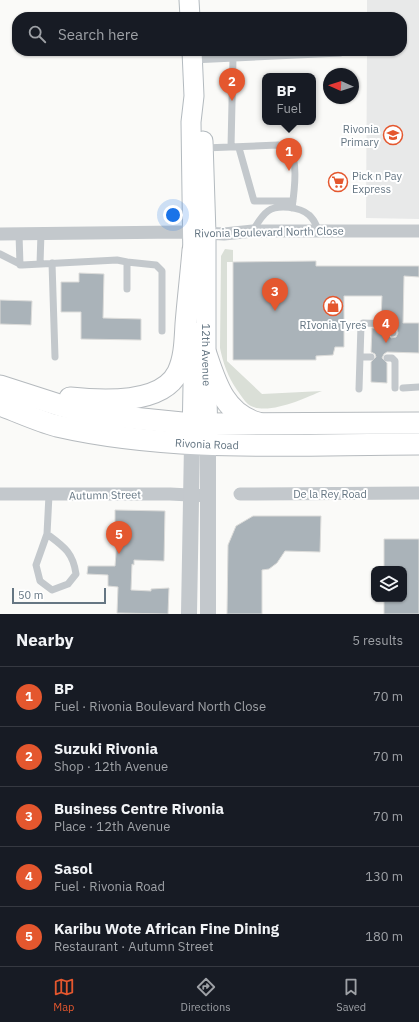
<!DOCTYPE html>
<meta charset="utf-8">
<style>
body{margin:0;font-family:"IBM Plex Sans",sans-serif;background:#20242c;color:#f1f3f6}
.controls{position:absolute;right:12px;bottom:12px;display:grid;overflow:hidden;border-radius:8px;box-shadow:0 1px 3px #0004}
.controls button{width:36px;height:36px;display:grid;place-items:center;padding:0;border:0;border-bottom:1px solid #363941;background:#171b24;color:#f1f3f6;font:20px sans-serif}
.compass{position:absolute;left:323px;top:68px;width:36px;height:36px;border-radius:50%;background:#171b24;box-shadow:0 1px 3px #0004;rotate:273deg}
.scale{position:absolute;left:12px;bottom:10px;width:94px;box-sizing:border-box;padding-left:4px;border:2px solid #657683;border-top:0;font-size:11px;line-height:14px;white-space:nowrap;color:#657683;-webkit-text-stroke:3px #fff;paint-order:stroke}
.you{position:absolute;left:173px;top:215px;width:14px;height:14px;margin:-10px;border:3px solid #fff;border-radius:50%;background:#1a73e8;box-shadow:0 0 0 6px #1a73e833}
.badge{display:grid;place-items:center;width:26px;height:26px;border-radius:50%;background:#e4572e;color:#fff;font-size:13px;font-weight:700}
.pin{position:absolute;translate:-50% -33px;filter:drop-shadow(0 1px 2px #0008)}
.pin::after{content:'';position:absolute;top:21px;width:14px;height:12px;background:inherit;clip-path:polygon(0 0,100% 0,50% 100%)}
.popup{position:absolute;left:262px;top:73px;width:54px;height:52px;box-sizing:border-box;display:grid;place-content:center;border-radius:8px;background:#171b24;filter:drop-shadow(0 1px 3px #0005);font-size:13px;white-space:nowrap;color:#9ea1a6}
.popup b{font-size:15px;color:#f1f3f6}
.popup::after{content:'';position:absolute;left:50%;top:100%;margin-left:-8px;border:8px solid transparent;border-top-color:#171b24}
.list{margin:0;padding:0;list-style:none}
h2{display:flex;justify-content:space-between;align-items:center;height:52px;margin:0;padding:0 16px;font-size:17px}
h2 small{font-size:13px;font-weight:400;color:#9ea1a6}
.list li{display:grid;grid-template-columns:26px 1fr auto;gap:12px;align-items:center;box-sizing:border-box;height:60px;padding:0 16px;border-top:1px solid #363941}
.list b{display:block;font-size:15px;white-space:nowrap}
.list p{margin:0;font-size:13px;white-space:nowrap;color:#9ea1a6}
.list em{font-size:13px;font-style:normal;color:#9ea1a6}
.icon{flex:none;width:22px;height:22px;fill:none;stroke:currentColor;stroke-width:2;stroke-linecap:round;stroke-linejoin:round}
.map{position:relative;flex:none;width:419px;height:614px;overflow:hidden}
.search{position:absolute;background:#171b24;box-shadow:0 1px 3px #0004;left:12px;right:12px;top:12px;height:44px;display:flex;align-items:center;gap:10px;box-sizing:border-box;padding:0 14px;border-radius:16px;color:#9ea1a6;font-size:15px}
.sheet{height:352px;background:#171b24}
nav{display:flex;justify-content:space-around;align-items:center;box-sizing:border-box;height:56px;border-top:1px solid #363941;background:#171b24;font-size:11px;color:#9ea1a6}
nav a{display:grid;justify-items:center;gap:2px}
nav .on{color:#e4572e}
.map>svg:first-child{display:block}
</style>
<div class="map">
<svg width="419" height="614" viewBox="0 0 419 614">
<rect width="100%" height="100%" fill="#fafaf8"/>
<!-- built -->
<path fill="#e8e9e9" d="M367,0H419V219L366,218L367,51H402V17H367Z"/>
<!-- green -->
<path fill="#dadfd7" d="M225,249L233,250V262H227V361L262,394L322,391C305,398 270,415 251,406C245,403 241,395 237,390C228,377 223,363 220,348L221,256Z"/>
<!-- building -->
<path fill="#aab3b9" stroke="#dcdcda" d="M316,261V266H419V277L404,276L403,323H419V353L387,352L384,354L382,358L387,363V383L371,382V362L376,357L375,354L371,352L372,328L388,329L389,336L391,338L396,337L398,333L395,320L381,319L382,296H344V347H335L333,355L316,356V360H233V262Z
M79,273L104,274L103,318L141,319V340L81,339V312H61V282H79Z
M0,300L32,301L31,325L0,324Z
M115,510L165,511L164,561L134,560V565L132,564L131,590L151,591V589L169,588L168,614L117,613L118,587L108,586V575L87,574L88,566H115L118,528H115Z
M253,516H321L320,552L285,551L277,563L269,569L262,570V614H227L228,545L236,526Z
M384,539H419V614H384V599H404V569H384Z"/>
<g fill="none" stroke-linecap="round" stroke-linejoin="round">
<defs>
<g id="secondary">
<path d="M189,0L190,17"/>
<path d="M192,51L194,96L191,122L193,265"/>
<path id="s1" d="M203,141L206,234V354L208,440"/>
<path d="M192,439L194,332"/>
</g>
<g id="primary">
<path d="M206,354C216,384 225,414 258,423"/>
<path d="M0,386L59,405L93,414L192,424L419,423"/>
<path d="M70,398C100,401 162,405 178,372C185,357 185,340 186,324C188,299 191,275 193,250"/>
<path id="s2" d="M0,405C19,412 38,421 57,426C175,453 299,444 419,444"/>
</g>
</defs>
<!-- secondary casing -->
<use href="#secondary" stroke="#b3babf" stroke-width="21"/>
<!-- primary casing -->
<use href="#primary" stroke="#b5babe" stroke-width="23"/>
<!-- service -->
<path stroke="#c3c8cc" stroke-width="7" d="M192,60L340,53
M231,147L233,58
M204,148L278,145C283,146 288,146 291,152C298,163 294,194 292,208
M239,148L254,201H293
M253,231C257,224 261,216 268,211C278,204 300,207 309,215C314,219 316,225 319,231
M19,234L20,265
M0,254L22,265L117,260L127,262V289
M127,262L156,265L162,271V331
M52,263L55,357
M40,264L41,233
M360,357H371
M387,358H392L395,361V388
M403,388L419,387
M359,389L361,325L363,323L392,324L393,333
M47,534C63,546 73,552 76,574L68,584L52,590L40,581L36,565L47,534L49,495"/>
<!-- minor -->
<path stroke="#c3c8cc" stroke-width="13" d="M0,234L180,232L224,234L253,231H419
M0,494H170L209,496
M240,494L419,493"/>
<!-- tertiary -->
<path stroke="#c3c8cc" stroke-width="16" d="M189,614L192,444
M208,614V444"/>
<!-- secondary -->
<use href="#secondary" stroke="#fff" stroke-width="19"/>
<!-- primary -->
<use href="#primary" stroke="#fff" stroke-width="21"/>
</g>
<!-- icons -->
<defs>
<symbol id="school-ring" viewBox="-11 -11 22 22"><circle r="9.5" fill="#fff" stroke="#e4572e" stroke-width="1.5"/><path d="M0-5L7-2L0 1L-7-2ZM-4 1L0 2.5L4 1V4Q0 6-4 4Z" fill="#e4572e"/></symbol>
<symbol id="supermarket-ring" viewBox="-11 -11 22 22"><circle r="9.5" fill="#fff" stroke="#e4572e" stroke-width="1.5"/><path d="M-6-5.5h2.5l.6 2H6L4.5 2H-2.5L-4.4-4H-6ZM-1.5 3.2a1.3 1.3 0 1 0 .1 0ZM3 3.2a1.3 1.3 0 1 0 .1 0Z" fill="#e4572e"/></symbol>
<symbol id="shop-ring" viewBox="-11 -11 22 22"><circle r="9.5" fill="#fff" stroke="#e4572e" stroke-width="1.5"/><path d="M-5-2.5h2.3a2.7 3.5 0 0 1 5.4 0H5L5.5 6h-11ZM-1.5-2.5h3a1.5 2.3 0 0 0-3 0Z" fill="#e4572e"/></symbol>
</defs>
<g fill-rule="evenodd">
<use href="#school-ring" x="382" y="124" width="22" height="22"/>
<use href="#supermarket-ring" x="327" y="171" width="22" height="22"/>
<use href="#shop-ring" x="322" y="295" width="22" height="22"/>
</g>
<g text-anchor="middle" stroke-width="4" stroke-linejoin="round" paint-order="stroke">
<!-- poi labels -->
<g font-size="11" fill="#657683" stroke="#fff" text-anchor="end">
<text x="379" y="133">Rivonia<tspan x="379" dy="13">Primary</tspan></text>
<text x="352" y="180" text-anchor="start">Pick n Pay<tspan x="352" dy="13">Express</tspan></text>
<text x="333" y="329" text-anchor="middle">RIvonia Tyres</text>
</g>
<!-- street labels -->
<g font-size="11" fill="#657683" stroke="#fff">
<text transform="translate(269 232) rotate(-1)" y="4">Rivonia Boulevard North Close</text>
<text dy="4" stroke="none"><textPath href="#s1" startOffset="214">12th Avenue</textPath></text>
<text dy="4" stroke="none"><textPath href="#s2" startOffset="212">Rivonia Road</textPath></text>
<text x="330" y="498">De la Rey Road</text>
<text transform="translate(105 495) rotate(-1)" y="4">Autumn Street</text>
</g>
</g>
</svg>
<div class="controls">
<button><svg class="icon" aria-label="layers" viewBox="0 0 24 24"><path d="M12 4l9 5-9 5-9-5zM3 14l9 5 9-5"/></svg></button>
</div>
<svg class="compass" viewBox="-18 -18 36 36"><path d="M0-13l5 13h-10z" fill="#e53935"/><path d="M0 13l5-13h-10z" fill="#9ea1a6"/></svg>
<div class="scale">50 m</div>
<div class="you"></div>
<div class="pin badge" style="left:289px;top:171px">1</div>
<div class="popup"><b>BP</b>Fuel</div>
<div class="pin badge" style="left:232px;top:101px">2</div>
<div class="pin badge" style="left:275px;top:311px">3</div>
<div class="pin badge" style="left:386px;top:343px">4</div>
<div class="pin badge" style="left:119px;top:554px">5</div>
<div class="search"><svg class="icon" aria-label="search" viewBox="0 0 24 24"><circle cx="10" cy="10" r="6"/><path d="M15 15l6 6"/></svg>Search here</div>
</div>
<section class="sheet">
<h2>Nearby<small>5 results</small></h2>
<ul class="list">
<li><span class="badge">1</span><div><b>BP</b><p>Fuel · Rivonia Boulevard North Close</p></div><em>70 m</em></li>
<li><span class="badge">2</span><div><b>Suzuki Rivonia</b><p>Shop · 12th Avenue</p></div><em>70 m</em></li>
<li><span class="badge">3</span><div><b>Business Centre Rivonia</b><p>Place · 12th Avenue</p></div><em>70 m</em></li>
<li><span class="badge">4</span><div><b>Sasol</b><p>Fuel · Rivonia Road</p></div><em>130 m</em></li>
<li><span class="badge">5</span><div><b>Karibu Wote African Fine Dining</b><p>Restaurant · Autumn Street</p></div><em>180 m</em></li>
</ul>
</section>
<nav>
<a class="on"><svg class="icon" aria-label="map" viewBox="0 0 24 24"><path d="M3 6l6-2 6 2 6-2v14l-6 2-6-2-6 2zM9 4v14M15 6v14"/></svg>Map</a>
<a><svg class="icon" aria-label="directions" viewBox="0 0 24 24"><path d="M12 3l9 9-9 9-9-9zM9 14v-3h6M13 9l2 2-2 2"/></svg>Directions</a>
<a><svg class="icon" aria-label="saved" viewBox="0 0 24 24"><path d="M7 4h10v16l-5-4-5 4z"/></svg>Saved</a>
</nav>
